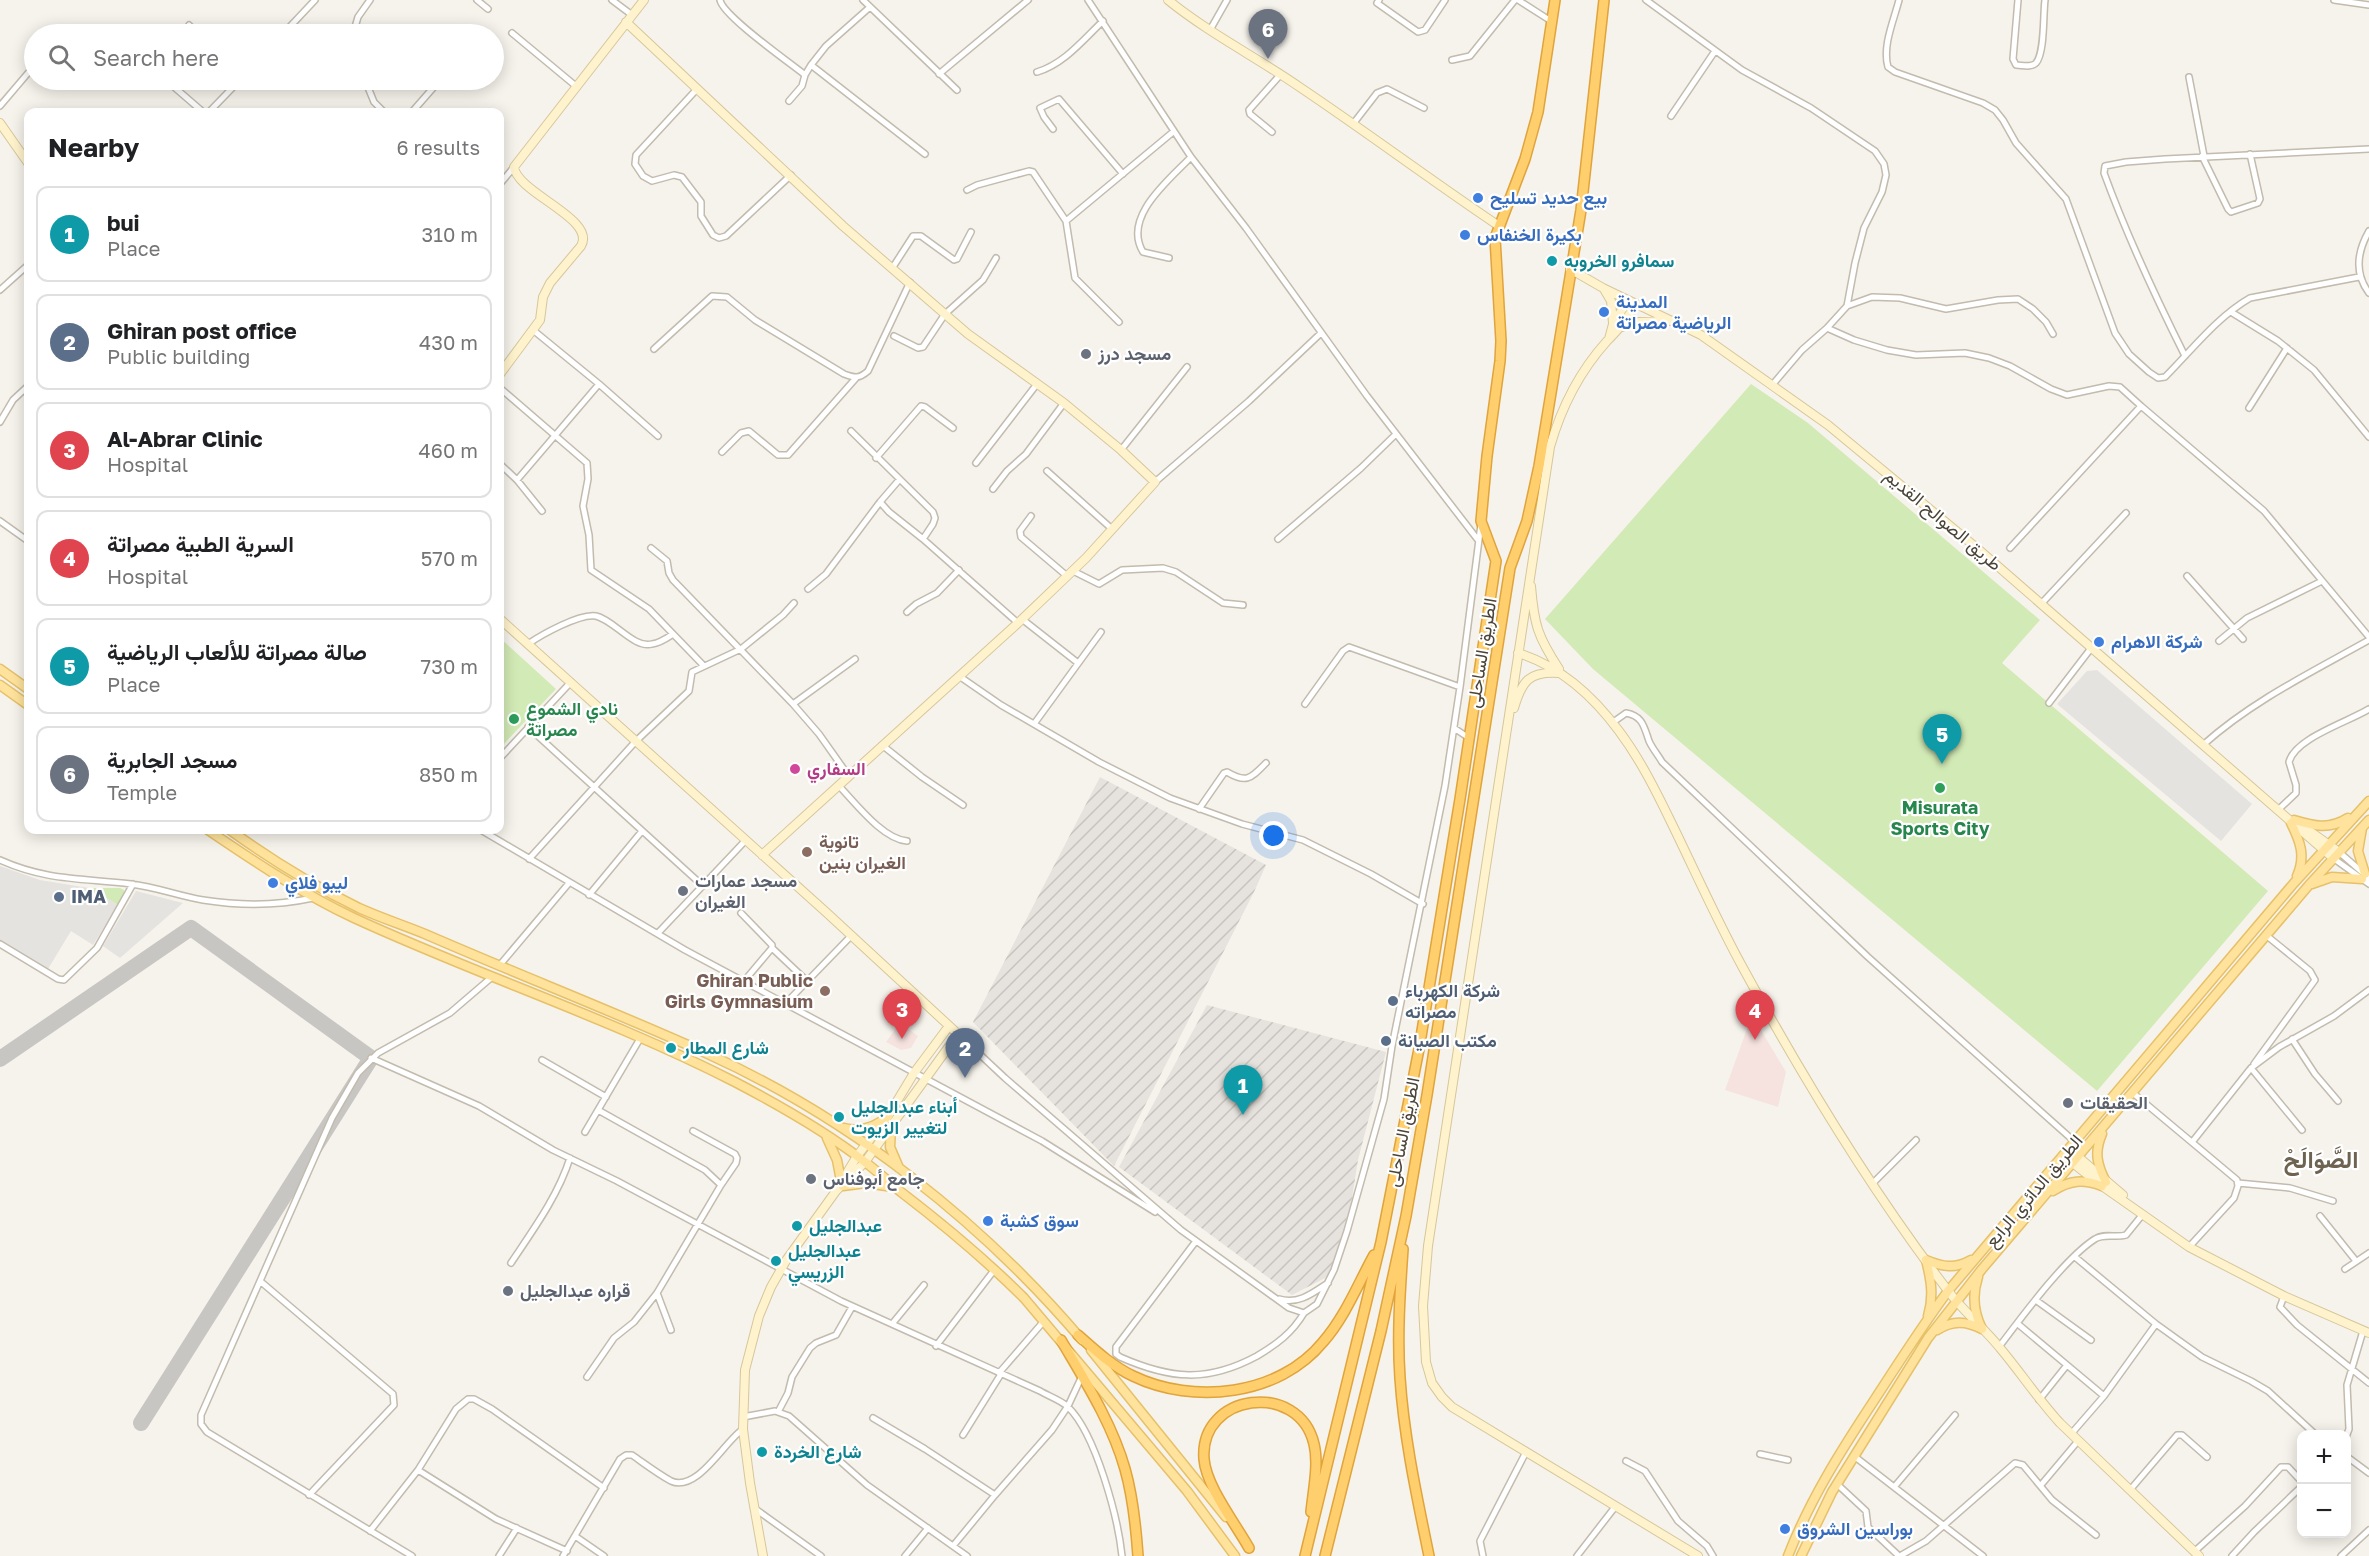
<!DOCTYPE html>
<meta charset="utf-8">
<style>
body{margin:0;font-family:"Golos Text",Vazirmatn,sans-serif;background:#f6f6f6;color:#202124}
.controls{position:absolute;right:18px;bottom:18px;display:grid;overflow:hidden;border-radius:12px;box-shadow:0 3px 15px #0003}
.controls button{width:54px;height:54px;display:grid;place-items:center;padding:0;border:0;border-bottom:2px solid #e0e0e0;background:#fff;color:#202124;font:30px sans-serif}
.you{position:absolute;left:1274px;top:836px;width:21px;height:21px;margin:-15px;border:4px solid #fff;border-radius:50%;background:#1a73e8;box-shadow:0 0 0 9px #1a73e833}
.badge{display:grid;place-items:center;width:39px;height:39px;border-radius:50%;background:#fc3f1d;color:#fff;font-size:20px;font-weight:700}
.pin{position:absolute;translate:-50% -50px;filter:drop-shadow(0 2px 3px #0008)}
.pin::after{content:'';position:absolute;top:32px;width:21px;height:18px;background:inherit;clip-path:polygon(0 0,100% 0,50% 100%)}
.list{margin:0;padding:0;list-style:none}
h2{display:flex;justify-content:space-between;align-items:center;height:78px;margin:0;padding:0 24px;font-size:26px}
h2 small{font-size:20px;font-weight:400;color:#757577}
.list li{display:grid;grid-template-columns:39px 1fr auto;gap:18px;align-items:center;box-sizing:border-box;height:96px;margin:0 12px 12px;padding:0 12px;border:2px solid #e0e0e0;border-radius:12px}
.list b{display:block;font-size:22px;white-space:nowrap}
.list p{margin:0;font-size:20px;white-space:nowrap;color:#757577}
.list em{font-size:20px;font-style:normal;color:#757577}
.icon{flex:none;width:33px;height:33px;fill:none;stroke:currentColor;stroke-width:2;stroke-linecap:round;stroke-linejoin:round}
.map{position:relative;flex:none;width:2369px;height:1556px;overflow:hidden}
.search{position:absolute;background:#fff;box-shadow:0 3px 15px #0003;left:24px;top:24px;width:480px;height:66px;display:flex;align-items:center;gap:15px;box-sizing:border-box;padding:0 21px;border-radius:33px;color:#757577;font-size:22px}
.panel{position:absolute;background:#fff;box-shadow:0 3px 15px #0003;left:24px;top:108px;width:480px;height:726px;border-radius:12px}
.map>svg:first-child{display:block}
</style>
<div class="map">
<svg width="2369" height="1556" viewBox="0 0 2369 1556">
<defs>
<pattern id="industrial-furrows" width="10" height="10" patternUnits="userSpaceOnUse" patternTransform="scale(1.5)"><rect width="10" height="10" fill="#e6e2dd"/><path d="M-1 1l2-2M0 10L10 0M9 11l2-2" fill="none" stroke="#c7c3be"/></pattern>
</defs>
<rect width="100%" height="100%" fill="#f6f3ec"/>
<!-- industrial -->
<path fill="url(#industrial-furrows)" d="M1100,777L1266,865L1254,892L1114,1166L973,1022Z
M1207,1005L1386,1052L1358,1160L1351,1204L1329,1276L1292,1295L1119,1167Z"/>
<!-- medical -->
<path fill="#f6e3e0" d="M1752,1015L1786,1072L1778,1107L1725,1090Z
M900,1023L918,1036L911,1048L901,1050L886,1042Z"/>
<!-- green -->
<path fill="#d2eab5" d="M1751,384L1808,423L2040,620L2002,663L2268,891L2097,1091L1593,669L1545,619Z
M500,638L556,689L500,748Z
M89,888H120L124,890V894L118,905Z"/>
<!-- parking -->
<path fill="#e5e3e0" d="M2097,670L2252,804L2221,841L2057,704L2087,671Z
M0,866L40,880L89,888L118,905L93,945L71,931L48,969L0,940Z
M136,891L183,903L120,958L103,946Z"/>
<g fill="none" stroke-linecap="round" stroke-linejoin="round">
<!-- taxiway -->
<path stroke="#c8c6c3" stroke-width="16" d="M0,1059L191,928L371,1058L141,1423"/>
<defs>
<path id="street" d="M477,0L488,9
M612,0L632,15
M720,0C723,16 789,62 805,75
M863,0L957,90
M1088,0L1191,157L1246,228L1367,396L1478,540
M1379,0L1377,3L1418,32L1425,30L1445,0
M1518,0L1551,21
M1646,0L1742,70L1811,108L1875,151L1884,164L1886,175L1882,192L1864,228L1855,263L1847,306
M1899,0C1894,20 1882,46 1888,67L1895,72L1983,103L1995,110L2003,120L2016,143L2066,199L2115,333L2129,354L2149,372L2158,378L2165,377C2192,350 2217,317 2250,298L2359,277
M2018,0L2013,59L2016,65C2022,65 2031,68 2036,63C2045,53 2043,14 2045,0
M2334,0L2369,5
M870,7L826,46L811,65L925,154
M189,25L198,34
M1210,30L1227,0
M512,33L577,87
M283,34L315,0
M353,34L358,17L370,0
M1452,60L1470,56L1515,0
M1037,72C1064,64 1083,40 1103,21
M939,74L1028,0
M2189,77L2204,156
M166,80L203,112
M365,80L374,102L384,112
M697,89L636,155L635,164L643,176L652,181L674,175L682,177L701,202V216L713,235L719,238L726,236L791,175
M789,101L802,86L805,75L811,65
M0,106L34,66
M209,112L240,80
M412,112L440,80
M1671,116L1715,51
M1353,124L1377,93L1387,89L1424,108
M1053,129L1044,117L1040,108L1059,99L1123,174
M1272,132L1250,114L1249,110L1281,74
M2202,156L2228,209L2231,212L2258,203L2260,199L2250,154
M500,184L514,167
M967,190L977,185L1029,171L1033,172L1066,221L1075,278L1119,322
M1066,221L1173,132
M2369,231C2357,252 2354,273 2369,293
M1169,258L1143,252C1122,217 1169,180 1191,157
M893,267L913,236H921L954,260L957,259L971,232
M0,290L28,265
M2231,312L2278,341L2314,370L2369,437
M1827,328L1854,340L1887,350L1916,355L1965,353L1989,358L2010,366L2051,389L2067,395L2109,386L2120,387L2141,406L2264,511L2369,637
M533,330L599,384L658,436
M894,336L918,348L923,347L945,314L983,280L996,258
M654,349L712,296L727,297L755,320L844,374C855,378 859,379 868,371L910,282
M2185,356C2155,296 2127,236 2104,173L2105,166L2126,162L2165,159L2369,149
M1773,384L1802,350L1827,328L1847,306L1872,297L1900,298L1946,309L1998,300L2018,299L2033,309L2046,322L2053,334
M500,388L587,463L588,479L583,506L589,535L591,570L649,609L704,666
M2249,408L2287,348
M0,422L13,400L28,386
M851,431L933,512L935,518L933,524L923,539
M1121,450L1187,367
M722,452L741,433L749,431L778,455H788L856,378
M876,458L921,406L925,407L953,428
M976,463L1037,384
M500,464L517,480L542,511
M1047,471L1112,529
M517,480L599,384
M899,480L880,502L889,512L923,539L1018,623
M1155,482L1249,401L1321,333
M993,489L1007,471L1026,454L1064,403
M1031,516L1020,531L1021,537L1067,576
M0,521L28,541
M1278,539L1361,468L1396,434
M651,548L667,561L669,573L673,580L793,704L819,734L848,775
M2010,548L2141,406
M1073,571L1099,584L1122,570L1163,568L1176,572L1223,603L1243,605
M2187,576L2243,639
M808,589L826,574L880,502
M2041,604L2126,513
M907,612L916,604L937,593L959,570
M1022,619L1078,663
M2219,641L2247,618L2322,581
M528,644C541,635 580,613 596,616C614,620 634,649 652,644C660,643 667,638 673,634
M959,676L1001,705L1099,762L1170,798L1242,824L1303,840L1371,874L1423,904
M2049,703L2092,647
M793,704L855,659
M1305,704L1343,651L1349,647L1460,687
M1612,723L1626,713C1643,716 1644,727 1649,741C1652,748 1658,755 1662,762L1868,957L2075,1142
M1034,724L1101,632
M528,727L703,886
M1454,728L1469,738
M882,745L922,777L963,805
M2203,745C2252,701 2312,672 2369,640
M500,758L571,682
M838,785C855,802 882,839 907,841
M1199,809L1224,773L1227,772C1247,784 1251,778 1266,763
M2278,810L2296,793V785L2289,762C2295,738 2348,722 2369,709
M481,830L685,950L1042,1141L1155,1212
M2339,852L2369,878
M2333,858L2369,884
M529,859L636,741L689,691L692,672L741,649L783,615L794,603
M0,860C47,881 82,878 131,884C156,887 179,896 203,900C241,906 276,906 313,898
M589,895L642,831
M741,913L772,945V948L745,980
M658,933L745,841
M0,944L58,979L64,980L97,948L133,884
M772,948L807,981
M499,966L569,883
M787,1002L851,936
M958,1034L1005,1078L1181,1230L1289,1308L1304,1313L1317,1304L1334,1270L1347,1231L1384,1099L1392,1046L1445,786L1460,687L1481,524
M2292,1039L2315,1074L2338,1101
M371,1058L479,1106L553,1150L617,1181L841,1301L1040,1391C1048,1396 1061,1400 1068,1407C1096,1434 1118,1518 1122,1556
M542,1060L606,1097
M2254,1064L2315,980L2310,971L2267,936
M2251,1068L2302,1130
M2133,1093L2237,1180L2238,1186L2234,1198L2189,1247
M598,1110L705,1170L721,1185
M585,1132L641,1037
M2193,1141L2251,1068L2279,1047L2334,1016L2369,990
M2238,1183L2290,1188L2333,1201
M1872,1184L1916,1140
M2320,1216L2356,1261
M1196,1241L1116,1347V1354L1120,1357C1170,1379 1207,1383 1257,1356C1277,1344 1292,1333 1304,1313
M2075,1257L2156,1324L2202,1357L2251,1381L2268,1391L2315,1434
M511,1263C533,1230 558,1196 570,1158
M2345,1269L2369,1253
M260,1281L201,1415V1424L207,1432L412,1556
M657,1293L671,1330
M2284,1296L2280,1307L2297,1325L2369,1383
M1279,1299C1298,1305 1313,1293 1328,1283
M2037,1301L2091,1340
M892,1324L924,1285
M2018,1324L2104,1396
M936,1346L995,1269
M1999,1347C2021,1318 2065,1258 2095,1239C2104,1233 2116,1238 2126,1235L2143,1214
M999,1373L1044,1321
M587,1377L614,1338L634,1322L657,1293L721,1185L736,1163L737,1158L735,1154L693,1131
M2039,1400L2067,1365
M778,1412L788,1393L792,1377L810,1348L816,1343L836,1335L852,1307
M743,1417L775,1411L789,1416L867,1485L967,1556
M873,1418L925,1449L995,1495
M2071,1434L2104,1396L2156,1324
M963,1435L1001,1374
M2346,1437L2349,1429L2347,1385L2363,1331
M1760,1454L1788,1460
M1854,1456L1983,1556
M2346,1456L2369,1473
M1626,1461L1645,1471L1678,1521L1707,1546L1713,1556
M418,1470L496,1519L567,1551
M1837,1484L1866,1511L1868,1527L1899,1556
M2041,1485L2078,1441
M1895,1486L1955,1415
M2130,1490L2177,1435H2182L2207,1457
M309,1495L394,1405L393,1394L260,1281L332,1118L358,1073L378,1053L450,1013L492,977
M754,1508L821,1556
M370,1531L418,1470L456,1409L468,1399H474L492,1409L604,1488
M575,1536L604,1556
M953,1546L995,1495L1052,1430L1068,1406L1082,1376
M2195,1551L2245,1506L2281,1467H2288L2302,1482
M499,1556L517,1528
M563,1556L620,1459L626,1455H632C645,1464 658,1474 671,1481C697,1493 724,1442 743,1429
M905,1556L928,1528
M1483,1556L1480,1541L1526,1452
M1577,1556L1615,1507
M1900,1556L1926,1541L2015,1463L2023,1465L2052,1500L2096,1535
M2232,1556L2254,1532L2302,1486
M2341,1556L2369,1530"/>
<path id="secondary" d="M1168,0C1210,34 1258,58 1301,88C1368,133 1432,181 1499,226
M626,22L843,226L968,334L1064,403L1121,450L1155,482L1086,558L1018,623L762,855
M0,123L28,163
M1570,269L1603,288L1701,335L1828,425L1978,549L2333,858
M1604,289L1611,301L1613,323
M1636,304C1626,320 1620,328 1607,341C1580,371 1561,408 1550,447L1428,1246L1423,1306L1426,1362L1432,1383L1442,1397L1452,1407L1698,1556
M1622,327L1639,322L1669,321
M1609,339L1613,324L1628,300
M500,374L540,320L543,297L550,283L581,246C597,219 517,193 514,167L644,0
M1531,586C1534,625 1538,637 1559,669
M500,619L827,913L958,1034L865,1162L836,1191
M1518,653C1560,666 1593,696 1619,731C1640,759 1656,791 1671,822C1695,871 1717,921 1743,968C1804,1080 1871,1190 1949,1292C1964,1312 1984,1328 2000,1348C2021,1373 2038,1399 2060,1423L2199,1556
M1514,708C1522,681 1529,671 1559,673
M2297,822L2339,852
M2069,1149L2123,1195
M2064,1156L2102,1186L2189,1247L2284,1296L2369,1333
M763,1556L750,1483L743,1429L745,1370L759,1316L771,1287L787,1259L836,1191L857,1156L888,1116L914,1073L949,1026"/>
<path id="primary" d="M0,669L28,689
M0,685L28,705
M2294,820C2314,826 2329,830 2348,818
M2291,823C2300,841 2306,856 2297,876
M2362,828L2358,851L2365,874
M208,830C255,862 303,894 354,918C480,976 612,1019 735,1082C779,1105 825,1131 865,1162C877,1171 889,1182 901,1192C944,1225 985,1259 1024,1298L1187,1491L1235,1556
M230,830C270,859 314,886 359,908C381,918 403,925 425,934C519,975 615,1012 708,1054C851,1119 981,1221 1082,1340
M2312,884L2332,877L2362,879
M844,1128C861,1132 875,1128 888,1116
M891,1128L890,1147L899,1168
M2102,1134C2094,1152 2097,1165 2106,1182
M827,1138L837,1160L841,1181
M843,1186L866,1183L893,1187
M2053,1191C2070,1180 2083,1179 2102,1186
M1926,1260C1931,1280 1934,1296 1928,1316
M1926,1260C1943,1267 1955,1269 1971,1260
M1978,1277C1972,1295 1973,1311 1982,1329
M1937,1330C1953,1320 1966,1321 1982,1329
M1091,1350L1226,1517
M1788,1556C1810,1499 1842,1449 1875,1399C1899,1362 1922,1326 1948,1291L2294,883L2369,801
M1801,1556L1832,1492L1928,1338L1982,1269L2309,885L2369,820"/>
<path id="highway" d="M1403,1249C1400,1292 1397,1336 1400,1378C1404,1438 1417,1497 1429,1556
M1078,1335C1095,1350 1112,1366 1133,1376C1193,1405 1279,1396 1323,1342C1345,1317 1358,1284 1374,1255
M1061,1340C1085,1381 1112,1423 1125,1469C1133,1497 1136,1527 1138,1556
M1249,1548C1235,1523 1206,1486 1204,1459C1199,1393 1299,1380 1314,1444C1319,1464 1313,1491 1311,1512
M1305,1556L1381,1242L1419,1049L1460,799L1496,561L1481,521L1487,456L1500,361L1501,341L1495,238L1525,159L1538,112L1555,0
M1325,1556L1381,1331L1406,1216L1427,1095L1510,568L1527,521L1539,466L1581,210L1604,0"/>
</defs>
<!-- street casing -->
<use href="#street" stroke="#c2bbae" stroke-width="8"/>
<!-- secondary casing -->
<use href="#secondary" stroke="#d6c79b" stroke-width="10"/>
<!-- primary casing -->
<use href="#primary" stroke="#e6c16a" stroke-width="11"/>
<!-- highway casing -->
<use href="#highway" stroke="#e0a43c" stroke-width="12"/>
<!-- street -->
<use href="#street" stroke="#fff" stroke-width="5"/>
<!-- secondary -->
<use href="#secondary" stroke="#fff3cd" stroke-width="8"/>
<!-- primary -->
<use href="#primary" stroke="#ffe39c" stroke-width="8"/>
<!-- highway -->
<use href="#highway" stroke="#ffcf6e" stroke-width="9"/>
</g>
<!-- markers -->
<g fill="#3f7fe0" stroke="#fff" stroke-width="2">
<circle cx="1478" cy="198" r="6"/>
<circle cx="1465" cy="235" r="6"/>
<circle cx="1604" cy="312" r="6"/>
<circle cx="2099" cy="642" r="6"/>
<circle cx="273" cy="883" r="6"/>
<circle cx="988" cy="1221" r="6"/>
<circle cx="1785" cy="1529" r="6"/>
</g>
<g fill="#0f9aa8" stroke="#fff" stroke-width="2">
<circle cx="1552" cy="261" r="6"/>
<circle cx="671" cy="1048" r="6"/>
<circle cx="839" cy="1117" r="6"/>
<circle cx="797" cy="1226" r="6"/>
<circle cx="776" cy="1261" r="6"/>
<circle cx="762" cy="1452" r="6"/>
</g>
<g fill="#6b7280" stroke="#fff" stroke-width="2">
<circle cx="1086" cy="354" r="6"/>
<circle cx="683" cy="891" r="6"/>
<circle cx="2068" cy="1103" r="6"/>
<circle cx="811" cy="1179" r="6"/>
<circle cx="508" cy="1291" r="6"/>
</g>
<g fill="#2e9e5b" stroke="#fff" stroke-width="2">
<circle cx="514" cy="719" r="6"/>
<circle cx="1940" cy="788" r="6"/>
</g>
<circle fill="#d1479c" stroke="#fff" stroke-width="2" cx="795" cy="769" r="6"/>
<g fill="#8d6e63" stroke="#fff" stroke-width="2">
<circle cx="807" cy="852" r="6"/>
<circle cx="825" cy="991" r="6"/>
</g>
<g fill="#5c6f8a" stroke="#fff" stroke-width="2">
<circle cx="59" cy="897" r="6"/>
<circle cx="1393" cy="1001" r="6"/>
<circle cx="1386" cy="1041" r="6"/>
</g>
<g text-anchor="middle" stroke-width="4.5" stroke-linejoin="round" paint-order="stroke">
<!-- shop labels -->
<g font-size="18" font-weight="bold" fill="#366cbe" stroke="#fff" text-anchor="start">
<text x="1490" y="204">بيع حديد تسليح</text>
<text x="1477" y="241">بكيرة الخنفاس</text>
<text x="1616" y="308">المدينة<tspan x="1616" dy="21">الرياضية مصراتة</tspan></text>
<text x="2111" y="648">شركة الاهرام</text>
<text x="285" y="889">ليبو فلاي</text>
<text x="1000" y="1227">سوق كشبة</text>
<text x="1797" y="1535">بوراسين الشروق</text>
</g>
<!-- culture labels -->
<g font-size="18" font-weight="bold" fill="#0d838f" stroke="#fff" text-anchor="start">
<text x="1564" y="267">سمافرو الخروبه</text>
<text x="683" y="1054">شارع المطار</text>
<text x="851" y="1113">أبناء عبدالجليل<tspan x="851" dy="21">لتغيير الزيوت</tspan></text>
<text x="809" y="1232">عبدالجليل</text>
<text x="788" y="1257">عبدالجليل<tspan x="788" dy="21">الزريسي</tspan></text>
<text x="774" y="1458">شارع الخردة</text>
</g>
<!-- worship labels -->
<g font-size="18" font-weight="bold" fill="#5b616d" stroke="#fff" text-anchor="start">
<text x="1098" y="360">مسجد درز</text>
<text x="695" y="887">مسجد عمارات<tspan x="695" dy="21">الغيران</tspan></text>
<text x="2080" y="1109">الحقيقات</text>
<text x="823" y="1185">جامع أبوفناس</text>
<text x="520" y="1297">قراره عبدالجليل</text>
</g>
<!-- street labels -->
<g font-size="18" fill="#4b4439" stroke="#fff">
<text transform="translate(1943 520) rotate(40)" y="6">طريق الصوالح القديم</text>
<text transform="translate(1482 653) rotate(-81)" y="6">الطريق الساحلى</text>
<text transform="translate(1403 1132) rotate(-79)" y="6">الطريق الساحلى</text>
<text transform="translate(2034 1191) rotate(-50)" y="6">الطريق الدائري الرابع</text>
</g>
<!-- leisure labels -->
<g font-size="18" font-weight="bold" fill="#27864d" stroke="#fff" text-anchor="start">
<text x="526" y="715">نادي الشموع<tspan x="526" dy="21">مصراتة</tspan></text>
<text x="1940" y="814" text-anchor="middle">Misurata<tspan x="1940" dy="21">Sports City</tspan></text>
</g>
<!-- hotel labels -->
<g font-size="18" font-weight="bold" fill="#b23c85" stroke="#fff" text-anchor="start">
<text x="807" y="775">السفاري</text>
</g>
<!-- education labels -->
<g font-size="18" font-weight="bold" fill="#785e54" stroke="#fff" text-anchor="start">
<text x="819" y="848">تانوية<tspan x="819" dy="21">الغيران بنين</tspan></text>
<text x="813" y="987" text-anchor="end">Ghiran Public<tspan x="813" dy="21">Girls Gymnasium</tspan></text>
</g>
<!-- service labels -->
<g font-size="18" font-weight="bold" fill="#4e5e75" stroke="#fff" text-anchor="start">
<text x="71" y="903">IMA</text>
<text x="1405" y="997">شركة الكهرباء<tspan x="1405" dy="21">مصراته</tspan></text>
<text x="1398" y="1047">مكتب الصيانة</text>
</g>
<!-- district labels -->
<g font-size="24" font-weight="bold" fill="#6e6250" stroke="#fff">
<text x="2321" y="1168">الصَّوَالَحْ</text>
</g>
</g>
</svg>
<div class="controls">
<button>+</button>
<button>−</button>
</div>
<div class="you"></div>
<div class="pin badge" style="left:1243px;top:1115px;background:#0f9aa8">1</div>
<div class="pin badge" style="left:965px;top:1078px;background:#5c6f8a">2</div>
<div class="pin badge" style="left:902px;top:1039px;background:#e0444e">3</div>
<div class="pin badge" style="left:1755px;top:1040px;background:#e0444e">4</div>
<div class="pin badge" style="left:1942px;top:764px;background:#0f9aa8">5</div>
<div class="pin badge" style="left:1268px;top:59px;background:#6b7280">6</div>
<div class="search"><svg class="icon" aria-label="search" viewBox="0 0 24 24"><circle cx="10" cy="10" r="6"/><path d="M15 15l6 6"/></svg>Search here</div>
<section class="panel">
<h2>Nearby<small>6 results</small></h2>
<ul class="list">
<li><span class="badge" style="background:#0f9aa8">1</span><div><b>bui</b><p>Place</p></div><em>310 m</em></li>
<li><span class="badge" style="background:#5c6f8a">2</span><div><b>Ghiran post office</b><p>Public building</p></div><em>430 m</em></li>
<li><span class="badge" style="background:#e0444e">3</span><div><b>Al-Abrar Clinic</b><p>Hospital</p></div><em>460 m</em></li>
<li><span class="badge" style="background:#e0444e">4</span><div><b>السرية الطبية مصراتة</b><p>Hospital</p></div><em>570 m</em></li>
<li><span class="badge" style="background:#0f9aa8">5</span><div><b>صالة مصراتة للألعاب الرياضية</b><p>Place</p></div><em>730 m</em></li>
<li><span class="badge" style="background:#6b7280">6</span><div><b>مسجد الجابرية</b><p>Temple</p></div><em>850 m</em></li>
</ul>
</section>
</div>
